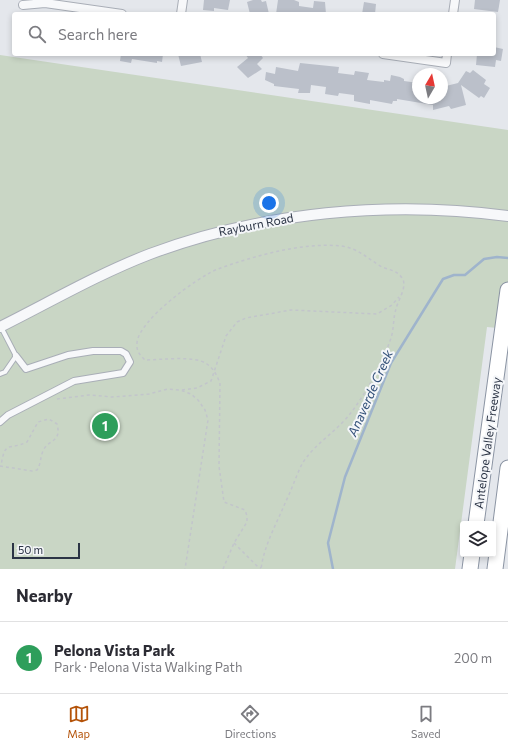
<!DOCTYPE html>
<meta charset="utf-8">
<style>
body{margin:0;font-family:Commissioner,sans-serif;background:#f7f7f7;color:#2b2b33}
.controls{position:absolute;right:12px;bottom:12px;display:grid;overflow:hidden;border-radius:4px;box-shadow:0 2px 6px #0003}
.controls button{width:36px;height:36px;display:grid;place-items:center;padding:0;border:0;border-bottom:1px solid #e1e1e2;background:#fff;color:#2b2b33;font:20px sans-serif}
.compass{position:absolute;left:412px;top:68px;width:36px;height:36px;border-radius:50%;background:#fff;box-shadow:0 2px 6px #0003;rotate:9deg}
.scale{position:absolute;left:12px;bottom:10px;width:68px;box-sizing:border-box;padding-left:4px;border:2px solid #2b3445;border-top:0;font-size:11px;line-height:14px;white-space:nowrap;color:#2b3445;-webkit-text-stroke:3px #f4f6f9;paint-order:stroke}
.you{position:absolute;left:269px;top:203px;width:14px;height:14px;margin:-10px;border:3px solid #fff;border-radius:50%;background:#1a73e8;box-shadow:0 0 0 6px #1a73e833}
.badge{display:grid;place-items:center;width:26px;height:26px;border-radius:50%;background:#b45309;color:#fff;font-size:13px;font-weight:700}
.pin{position:absolute;translate:-50% -50%;border:2px solid #fff;box-shadow:0 1px 4px #0006}
.list{margin:0;padding:0;list-style:none}
h2{display:flex;justify-content:space-between;align-items:center;height:52px;margin:0;padding:0 16px;font-size:17px}
h2 small{font-size:13px;font-weight:400;color:#7c7c81}
.list li{display:grid;grid-template-columns:26px 1fr auto;gap:12px;align-items:center;box-sizing:border-box;height:72px;padding:0 16px;border-top:1px solid #e1e1e2}
.list b{display:block;font-size:15px;white-space:nowrap}
.list p{margin:0;font-size:13px;white-space:nowrap;color:#7c7c81}
.list em{font-size:13px;font-style:normal;color:#7c7c81}
.icon{flex:none;width:22px;height:22px;fill:none;stroke:currentColor;stroke-width:2;stroke-linecap:round;stroke-linejoin:round}
.map{position:relative;flex:none;width:508px;height:569px;overflow:hidden}
.search{position:absolute;background:#fff;box-shadow:0 2px 6px #0003;left:12px;right:12px;top:12px;height:44px;display:flex;align-items:center;gap:10px;box-sizing:border-box;padding:0 14px;border-radius:4px;color:#7c7c81;font-size:15px}
.sheet{height:124px;background:#fff}
nav{display:flex;justify-content:space-around;align-items:center;box-sizing:border-box;height:56px;border-top:1px solid #e1e1e2;background:#fff;font-size:11px;color:#7c7c81}
nav a{display:grid;justify-items:center;gap:2px}
nav .on{color:#b45309}
.map>svg:first-child{display:block}
</style>
<div class="map">
<svg width="508" height="569" viewBox="0 0 508 569">
<rect width="100%" height="100%" fill="#e4e7ec"/>
<!-- green -->
<path fill="#c9d6c5" d="M0,55L508,130V329L487,327L455,569H0Z"/>
<g fill="none" stroke-linecap="round" stroke-linejoin="round">
<!-- stream -->
<path stroke="#9fb4cc" stroke-width="2.5" d="M333,569L328,543L345,477L391,363L443,279L454,275H465L484,259L497,257L508,258"/>
</g>
<!-- building -->
<path fill="#bbc0ca" d="M204,0H230L228,10L214,8V11L203,10Z
M253,0H261L262,2L266,1L269,14H250L247,2Z
M278,0H294L299,2V6L313,8L314,1L325,2L326,14L290,12V14H276Z
M475,0H500L498,12L474,9Z
M364,2L376,4L375,14H362Z
M494,47L503,49L501,61L496,60L495,67L476,65L477,54H494Z
M121,54H163L162,62L157,61V63L132,59L131,63L120,61Z
M178,54H200L202,62L181,66Z
M245,54H260L263,58L257,64L262,69L248,78L237,67L248,58Z
M300,63L339,67L338,73L354,75L355,71L369,73L367,80L384,82V80L390,81L391,75L400,77L404,79V81L418,83V98H442V94L444,93L442,87L458,83L466,71L470,73L473,70L486,80L484,84L490,88L484,98L481,96L479,98L461,85L466,105L451,109L449,106L433,110V105L397,99V101H393L392,104L370,100V104L354,101V95L339,93L338,96L325,94L326,87L311,85L310,93H298L299,89L274,86V84L265,80L266,72L275,74L276,67L298,71Z"/>
<g fill="none" stroke-linecap="round" stroke-linejoin="round">
<defs>
<path id="service" d="M0,374L5,372L16,356L1,327"/>
<path id="pedestrian" d="M0,422L8,415L74,381L123,373L130,362L126,354L121,351H93L68,355L26,369L16,356"/>
<path id="minor" d="M23,5L45,3L122,14
M181,14L183,0
M453,14L455,0
M383,54L446,63L447,54"/>
<path id="tertiary" d="M0,327C50,302 98,274 150,254C262,212 389,200 508,216"/>
<path id="motorway" d="M476,524L508,290
M470,569L472,554
M495,569L508,468"/>
</defs>
<!-- service casing -->
<use href="#service" stroke="#a9aeb7" stroke-width="6"/>
<!-- pedestrian casing -->
<use href="#pedestrian" stroke="#a9aeb7" stroke-width="8"/>
<!-- minor casing -->
<use href="#minor" stroke="#a9aeb7" stroke-width="10"/>
<!-- tertiary casing -->
<use href="#tertiary" stroke="#a9aeb7" stroke-width="12"/>
<!-- motorway casing -->
<use href="#motorway" stroke="#8b94a3" stroke-width="17"/>
<!-- path -->
<path stroke="#c2c5cb" stroke-width="1.5" stroke-dasharray="3 3" stroke-linecap="butt" d="M182,390L197,388L211,381L226,336L237,322L246,318L291,310L377,314L392,305L399,297
M57,399L89,395L112,397L149,394L168,389L180,390L191,394L198,400L205,410L208,420L185,569
M0,466L32,471L37,470C41,464 40,458 43,451C48,439 62,443 57,424L49,419L38,422L27,442C9,451 5,439 1,466
M234,543L258,567L261,568
M223,569L234,543L247,522V516L245,510L224,502L219,466L220,384C218,377 214,369 207,364C195,355 160,360 145,360C140,355 136,351 137,343C138,321 197,277 218,269C254,256 302,242 341,246C358,248 368,259 382,267C389,270 397,270 402,278C408,286 398,300 396,309C393,318 394,329 391,338C382,364 367,392 350,414C336,432 314,444 302,464C296,476 292,489 286,501C277,523 264,545 261,569"/>
<!-- service -->
<use href="#service" stroke="#f7f8fa" stroke-width="4"/>
<!-- pedestrian -->
<use href="#pedestrian" stroke="#f7f8fa" stroke-width="6"/>
<!-- minor -->
<use href="#minor" stroke="#f7f8fa" stroke-width="8"/>
<!-- tertiary -->
<use href="#tertiary" stroke="#f7f8fa" stroke-width="10"/>
<!-- motorway -->
<use href="#motorway" stroke="#fff" stroke-width="15"/>
</g>
<g text-anchor="middle" stroke-width="4" stroke-linejoin="round" paint-order="stroke">
<!-- street labels -->
<g font-size="12" fill="#2b3445" stroke="#f4f6f9">
<text transform="translate(256 225) rotate(-11)" y="4">Rayburn Road</text>
<text transform="translate(488 443) rotate(-82)" y="4">Antelope Valley Freeway</text>
</g>
<!-- water labels -->
<g font-size="13" font-style="italic" fill="#34527a" stroke="#f4f6f9">
<text transform="translate(370 393) rotate(-66)" y="5">Anaverde Creek</text>
</g>
</g>
</svg>
<div class="controls">
<button><svg class="icon" aria-label="layers" viewBox="0 0 24 24"><path d="M12 4l9 5-9 5-9-5zM3 14l9 5 9-5"/></svg></button>
</div>
<svg class="compass" viewBox="-18 -18 36 36"><path d="M0-13l5 13h-10z" fill="#e53935"/><path d="M0 13l5-13h-10z" fill="#7c7c81"/></svg>
<div class="scale">50 m</div>
<div class="you"></div>
<div class="pin badge" style="left:105px;top:426px;background:#2e9e5b">1</div>
<div class="search"><svg class="icon" aria-label="search" viewBox="0 0 24 24"><circle cx="10" cy="10" r="6"/><path d="M15 15l6 6"/></svg>Search here</div>
</div>
<section class="sheet">
<h2>Nearby<small></small></h2>
<ul class="list">
<li><span class="badge" style="background:#2e9e5b">1</span><div><b>Pelona Vista Park</b><p>Park · Pelona Vista Walking Path</p></div><em>200 m</em></li>
</ul>
</section>
<nav>
<a class="on"><svg class="icon" aria-label="map" viewBox="0 0 24 24"><path d="M3 6l6-2 6 2 6-2v14l-6 2-6-2-6 2zM9 4v14M15 6v14"/></svg>Map</a>
<a><svg class="icon" aria-label="directions" viewBox="0 0 24 24"><path d="M12 3l9 9-9 9-9-9zM9 14v-3h6M13 9l2 2-2 2"/></svg>Directions</a>
<a><svg class="icon" aria-label="saved" viewBox="0 0 24 24"><path d="M7 4h10v16l-5-4-5 4z"/></svg>Saved</a>
</nav>
